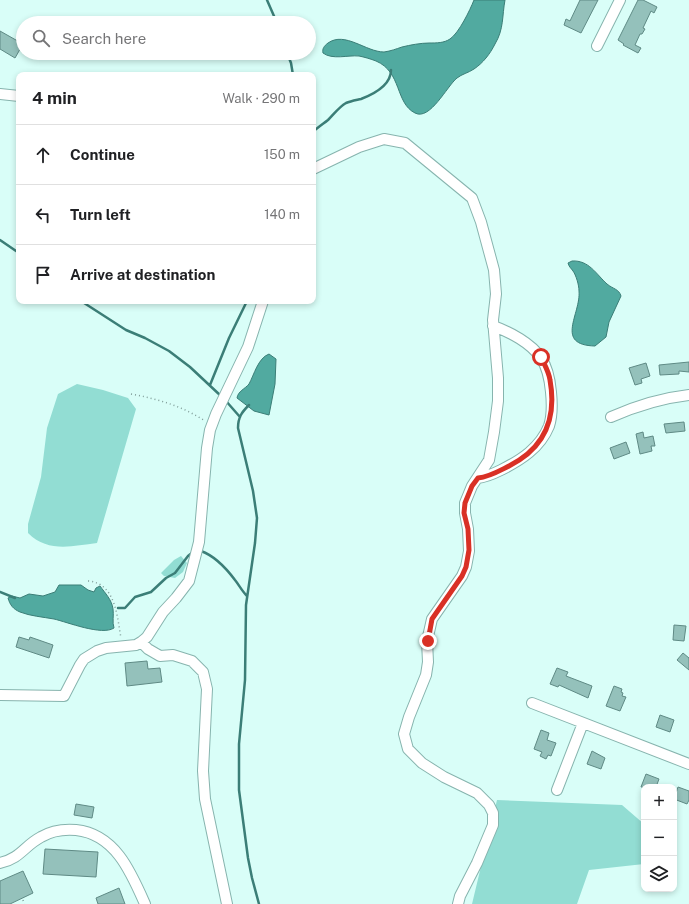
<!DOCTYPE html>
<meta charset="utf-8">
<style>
body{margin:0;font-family:"Public Sans",sans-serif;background:#f6f6f6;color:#202124}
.controls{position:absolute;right:12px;bottom:12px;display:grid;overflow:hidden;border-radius:8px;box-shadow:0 2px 6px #0003}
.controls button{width:36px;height:36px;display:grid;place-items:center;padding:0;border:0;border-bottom:1px solid #e0e0e0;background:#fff;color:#202124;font:20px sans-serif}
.stop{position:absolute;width:12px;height:12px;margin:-9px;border:3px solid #d93025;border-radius:50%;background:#fff}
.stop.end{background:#d93025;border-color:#fff;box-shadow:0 1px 4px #0008}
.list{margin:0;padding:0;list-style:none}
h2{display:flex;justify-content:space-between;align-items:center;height:52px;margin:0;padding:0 16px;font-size:17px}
h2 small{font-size:13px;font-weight:400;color:#757577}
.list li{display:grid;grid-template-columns:26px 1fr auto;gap:12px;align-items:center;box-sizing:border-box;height:60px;padding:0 16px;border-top:1px solid #e0e0e0}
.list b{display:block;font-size:15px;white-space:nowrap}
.list em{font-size:13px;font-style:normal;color:#757577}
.icon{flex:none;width:22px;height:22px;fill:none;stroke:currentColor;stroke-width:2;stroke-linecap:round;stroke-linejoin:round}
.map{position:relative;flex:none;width:689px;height:904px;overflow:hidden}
.search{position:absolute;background:#fff;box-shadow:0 2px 6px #0003;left:16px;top:16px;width:300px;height:44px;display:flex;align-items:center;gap:10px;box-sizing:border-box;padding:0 14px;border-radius:22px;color:#757577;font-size:15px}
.panel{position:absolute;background:#fff;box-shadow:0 2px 6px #0003;left:16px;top:72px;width:300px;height:232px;border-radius:8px}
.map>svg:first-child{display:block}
</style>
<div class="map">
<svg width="689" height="904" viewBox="0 0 689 904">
<rect width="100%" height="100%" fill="#d9fef8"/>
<!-- green -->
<path fill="#92ddd3" d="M77,384L103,390L128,398L136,409L97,543C72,546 48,553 28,533V524L41,477L47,428L58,394Z
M181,556L187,563L183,572L175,578L164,576L161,573L174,560Z
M497,800L622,805L644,824V864L589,870L577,904H472Z"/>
<!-- water -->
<path fill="#51aaa0" stroke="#3b7e77" d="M474,0H505C502,16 504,29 495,44C490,54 483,63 474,69C468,73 462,74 457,78C447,86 430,121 415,113C395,103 402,72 376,61C371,59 364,57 359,56C348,55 332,60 323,53C322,49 324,46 328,43C345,31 366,52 384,52C391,51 396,49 402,47C410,45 421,43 429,43C437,43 444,43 450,39C459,33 470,10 474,0Z
M572,261C589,260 596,274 607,284C613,289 619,289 621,296L609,322L606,337L595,346C554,345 581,314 579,291C579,285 576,275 573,271C571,268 569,267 568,263Z
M269,354L276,359L275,384L269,415L254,411L237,398C238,391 245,389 249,384C254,375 258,358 269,354Z
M59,585H81L88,590L94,592L96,588L100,586C105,593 112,600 113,609C114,615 112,622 114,628C102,636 67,622 54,619C43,617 30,616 20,612C13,609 10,605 8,598L12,596L20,598L29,594L43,596L55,592Z"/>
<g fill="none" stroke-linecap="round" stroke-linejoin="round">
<!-- stream -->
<path stroke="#3b7e77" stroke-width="2.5" d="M267,0L277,23
M287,53L291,63L293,75
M313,132C318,127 323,124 328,120C334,114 339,107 346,103C351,101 357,100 361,99C374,94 391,85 391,70
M0,240L19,253
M81,301L126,330L145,338L169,351L190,367L221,396
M210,385L229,338L247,301
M226,401L240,417
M249,405C242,412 238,417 238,428L253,491L257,518L255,543L246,605L245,680L239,744V790L248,858L252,878L259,904
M201,551C215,556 226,568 235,580C239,585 242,591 247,596
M0,592L15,598
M118,608H125L135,597L151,592L166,578L175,573L188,556L193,552"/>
</g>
<!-- building -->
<path fill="#94c1bb" stroke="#5f8a85" d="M580,0H598L581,33L564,25L566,19L570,21Z
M638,0H643L657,7L654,13L651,11L643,28L645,29L642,34H640L635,45L641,48L638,53L623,45L624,44L618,40Z
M0,31L23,44L15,58L0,49Z
M689,362V372L679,371V374L660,375L659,365Z
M646,363L650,376L641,379L642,383L635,385L629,368Z
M684,422L685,431L666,433L664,424Z
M643,432L644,438L653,436L655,446H651L652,451L640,454L636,434Z
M626,442L630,453L614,459L610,448Z
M674,625L686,626L684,641L673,640Z
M19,637L29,640L30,637L53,645L49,658L16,647Z
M683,653L689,658V670L677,660Z
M147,661L148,669L160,668L162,682L127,686L125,663Z
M557,668L568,672L566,676L592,686L588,698L559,685L558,687L550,684Z
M614,686L622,689L621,692L623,693L622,696L626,697L620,711L606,706Z
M660,715L674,720L670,732L656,727Z
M541,730L549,733L547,740L556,743L551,756L548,755L546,759L540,756L542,752L534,749Z
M592,751L605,758L601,769L587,764Z
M646,774L659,779L656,787H641Z
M678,787L689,791V800L687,804L674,799Z
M76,804L94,807L92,818L74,815Z
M45,849L98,852L96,877L43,874Z
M23,871L33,893L10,904H0V881Z
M119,888L125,904H98L96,898Z"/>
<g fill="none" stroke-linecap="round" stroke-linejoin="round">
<defs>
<path id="minor" d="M597,46L620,0
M0,94L19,96
M313,169L359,147L384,139L405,143L472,198L481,222L494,270L496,294L493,320L498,378V401L494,432L489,460L472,486L465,503V513L468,529L469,551L466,567L462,576L432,619L427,641L428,662L426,675L409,717L404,734L408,749L422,763L444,777L477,793L489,805L493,813V825L477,863L460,896L458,904
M611,417C636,406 662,398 689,395
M478,478C486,477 493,474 501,470C521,460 540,448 549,426C552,417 552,402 551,392C550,381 548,368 541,358C531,343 510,332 493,326
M141,642L148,649L160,656L173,655L192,661L203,672L207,689L203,771L205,799L227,904
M0,695L64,696L80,665L84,659L97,651L106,648L136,645L141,642L147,637L163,612L176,598L189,581L199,542L207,448L210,430L216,414L248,347L263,301
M532,703L689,764
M557,790L583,723
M0,863C21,858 24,846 41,837C51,831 64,829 76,830C115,834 131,872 145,904"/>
</defs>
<!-- minor casing -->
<use href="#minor" stroke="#87b4ae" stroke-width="12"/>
<!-- path -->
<path stroke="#809d99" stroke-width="1.5" stroke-dasharray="1 3" stroke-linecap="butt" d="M131,394C158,399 182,406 205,421
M88,581C116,583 117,617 121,638
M23,900L24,904"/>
<!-- minor -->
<use href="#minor" stroke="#fff" stroke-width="10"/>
</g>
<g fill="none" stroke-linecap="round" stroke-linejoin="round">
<!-- route -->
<path stroke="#d93025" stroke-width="5" d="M428,641L432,619L462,576L466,567L469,550L468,529L464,513L465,503L472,486L478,478C489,477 499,471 509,466C545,448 557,419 550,380C549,372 544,364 541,357"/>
</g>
</svg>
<div class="controls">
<button>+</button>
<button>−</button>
<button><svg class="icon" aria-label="layers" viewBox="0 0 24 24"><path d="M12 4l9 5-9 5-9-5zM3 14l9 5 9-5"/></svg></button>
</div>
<div class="stop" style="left:541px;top:357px"></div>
<div class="stop end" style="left:428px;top:641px"></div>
<div class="search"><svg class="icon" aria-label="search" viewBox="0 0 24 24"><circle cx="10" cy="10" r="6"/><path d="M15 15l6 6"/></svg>Search here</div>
<section class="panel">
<h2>4 min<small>Walk · 290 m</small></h2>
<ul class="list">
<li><svg class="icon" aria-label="ahead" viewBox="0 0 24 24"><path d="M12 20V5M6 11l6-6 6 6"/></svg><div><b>Continue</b></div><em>150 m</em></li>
<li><svg class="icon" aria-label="left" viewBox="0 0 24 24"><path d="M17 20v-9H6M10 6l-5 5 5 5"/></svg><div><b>Turn left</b></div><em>140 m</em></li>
<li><svg class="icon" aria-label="arrive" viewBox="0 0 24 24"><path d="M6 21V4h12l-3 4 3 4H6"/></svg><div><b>Arrive at destination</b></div></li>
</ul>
</section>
</div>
